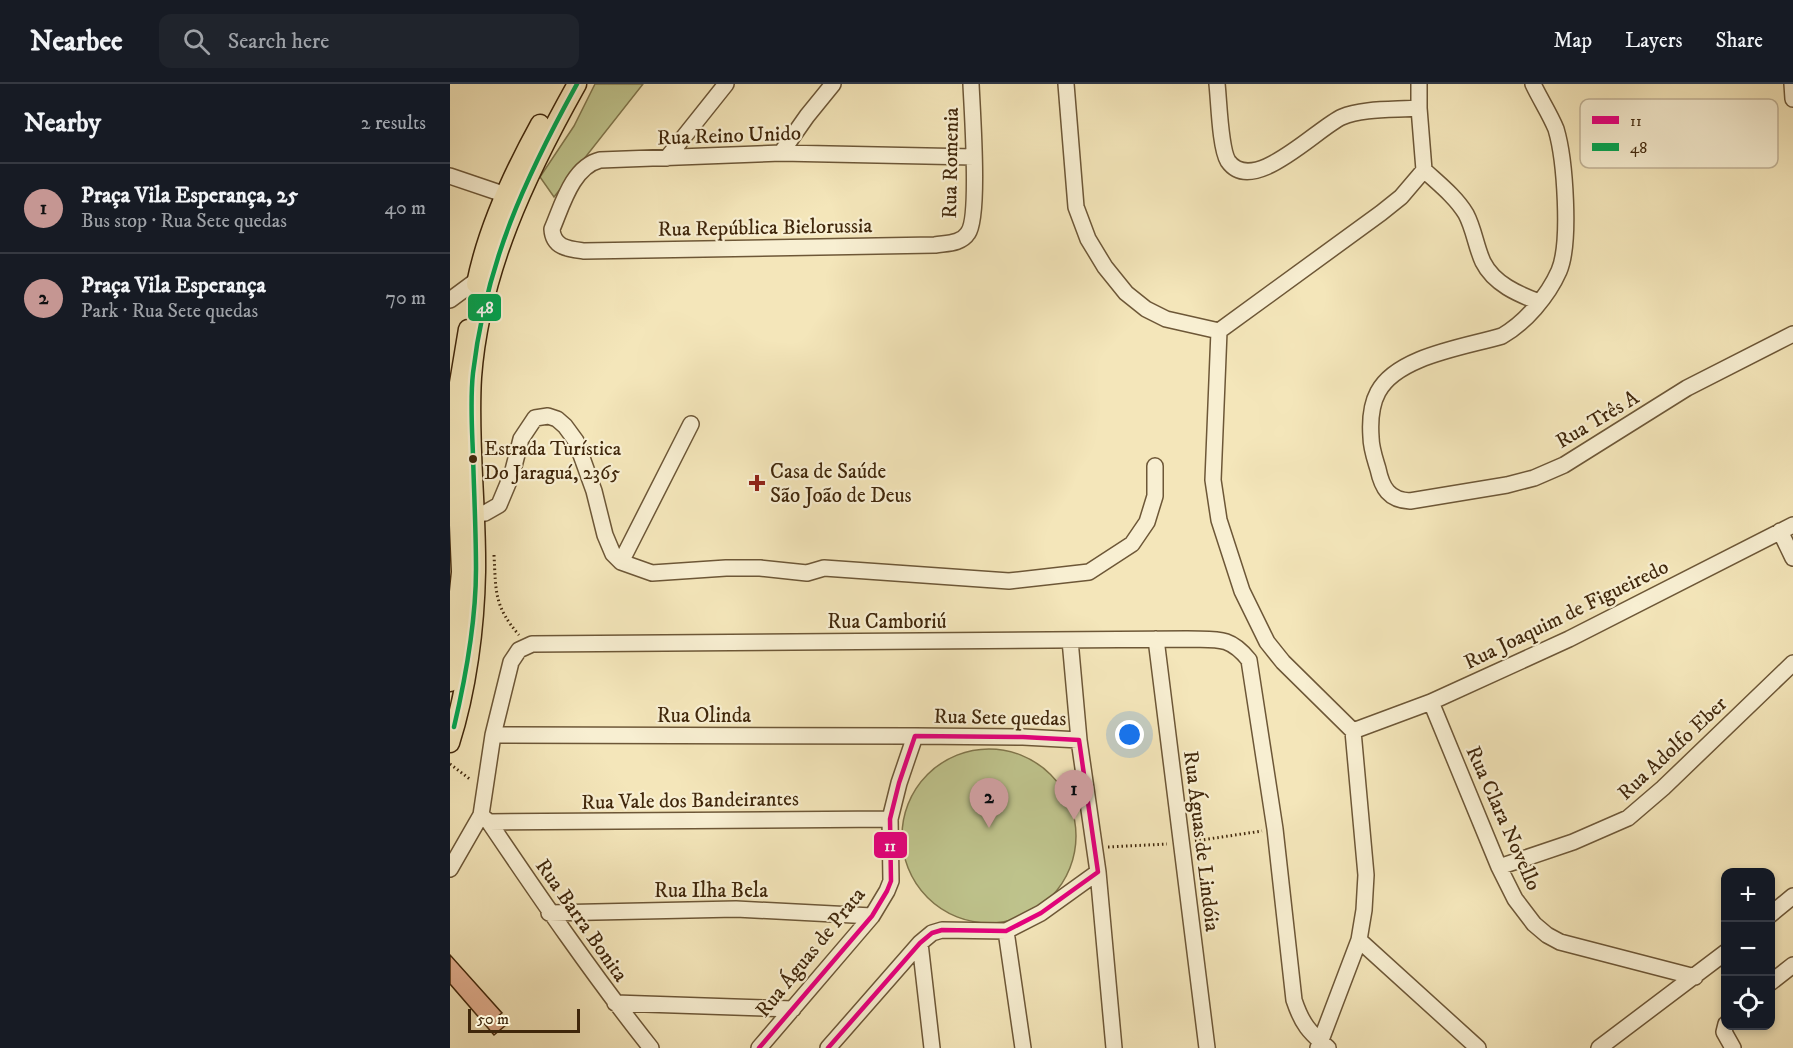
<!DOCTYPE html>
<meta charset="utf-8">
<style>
body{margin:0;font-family:"IM FELL DW Pica",serif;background:#20242c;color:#f1f3f6}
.controls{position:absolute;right:18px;bottom:18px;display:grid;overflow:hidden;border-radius:12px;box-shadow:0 3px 9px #0003}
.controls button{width:54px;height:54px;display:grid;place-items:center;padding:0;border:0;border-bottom:2px solid #363941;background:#171b24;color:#f1f3f6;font:30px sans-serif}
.scale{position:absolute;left:18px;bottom:15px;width:112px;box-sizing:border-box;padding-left:6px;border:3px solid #40270b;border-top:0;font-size:16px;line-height:21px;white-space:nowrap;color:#40270b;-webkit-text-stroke:4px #f8efd2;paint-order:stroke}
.you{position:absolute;left:680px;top:651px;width:21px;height:21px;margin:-15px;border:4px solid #fff;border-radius:50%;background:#1a73e8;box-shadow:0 0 0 9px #1a73e833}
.badge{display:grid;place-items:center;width:39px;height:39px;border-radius:50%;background:#c59692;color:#111;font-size:20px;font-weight:700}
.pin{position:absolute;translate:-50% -50px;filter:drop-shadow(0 2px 3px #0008)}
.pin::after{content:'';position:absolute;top:32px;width:21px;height:18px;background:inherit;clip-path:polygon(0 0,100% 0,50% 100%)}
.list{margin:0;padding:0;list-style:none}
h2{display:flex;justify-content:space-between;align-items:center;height:78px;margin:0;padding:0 24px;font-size:26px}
h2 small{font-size:20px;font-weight:400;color:#9ea1a6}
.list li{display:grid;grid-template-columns:39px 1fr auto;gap:18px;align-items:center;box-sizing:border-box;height:90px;padding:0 24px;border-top:2px solid #363941}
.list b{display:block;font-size:22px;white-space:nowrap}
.list p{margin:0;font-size:20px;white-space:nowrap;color:#9ea1a6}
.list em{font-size:20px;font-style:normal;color:#9ea1a6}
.icon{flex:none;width:33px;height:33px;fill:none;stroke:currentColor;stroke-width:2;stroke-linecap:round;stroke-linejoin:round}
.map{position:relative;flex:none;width:1343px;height:964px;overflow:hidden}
header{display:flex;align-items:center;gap:36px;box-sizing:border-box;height:84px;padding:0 30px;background:#171b24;border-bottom:2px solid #363941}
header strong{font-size:28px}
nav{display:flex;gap:33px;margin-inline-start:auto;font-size:21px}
.search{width:420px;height:54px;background:#20242c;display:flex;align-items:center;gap:15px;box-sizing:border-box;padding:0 21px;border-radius:12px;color:#9ea1a6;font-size:22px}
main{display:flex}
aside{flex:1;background:#171b24}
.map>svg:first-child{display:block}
</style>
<header>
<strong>Nearbee</strong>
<div class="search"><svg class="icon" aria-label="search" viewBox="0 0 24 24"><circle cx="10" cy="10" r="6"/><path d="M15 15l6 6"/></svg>Search here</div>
<nav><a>Map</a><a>Layers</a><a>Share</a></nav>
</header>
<main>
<aside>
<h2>Nearby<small>2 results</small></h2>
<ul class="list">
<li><span class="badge">1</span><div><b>Praça Vila Esperança, 25</b><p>Bus stop · Rua Sete quedas</p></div><em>40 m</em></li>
<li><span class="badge">2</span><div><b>Praça Vila Esperança</b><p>Park · Rua Sete quedas</p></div><em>70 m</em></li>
</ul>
</aside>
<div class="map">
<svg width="1343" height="964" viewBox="0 0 1343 964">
<rect width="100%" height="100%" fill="#f4e6ba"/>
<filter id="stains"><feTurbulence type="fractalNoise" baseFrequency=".00333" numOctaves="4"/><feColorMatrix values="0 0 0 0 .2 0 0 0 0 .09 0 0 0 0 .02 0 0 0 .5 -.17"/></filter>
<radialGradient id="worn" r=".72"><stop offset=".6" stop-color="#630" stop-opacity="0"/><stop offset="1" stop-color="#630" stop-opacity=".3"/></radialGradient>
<!-- green -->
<path fill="#bfc48d" stroke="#80764c" stroke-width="1.5" d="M145,0H193L104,113L90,93L124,42Z
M452 752a87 87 0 1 1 174 0a87 87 0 1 1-174 0Z"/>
<!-- building -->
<path fill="#e5b293" stroke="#40270b" stroke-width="1.5" d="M0,871L52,929L48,932L56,941L44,951L0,900Z"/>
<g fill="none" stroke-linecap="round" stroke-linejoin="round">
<defs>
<path id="minor" d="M521,0C522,25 530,133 518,149C511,160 497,159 485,161L134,167C119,165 103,164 102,145C112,122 122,83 150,76L331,69L524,73
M616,0L626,123L638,155L655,183L676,209L696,225L716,235L769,247
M767,0C769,17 770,64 778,77C803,113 867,44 892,33C912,24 946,26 969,24
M969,0V24L974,86C988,99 1006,113 1016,130C1024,145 1026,163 1033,178C1044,200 1068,210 1089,218
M1083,0C1090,15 1100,30 1106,45C1115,75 1121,159 1109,187C1098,212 1075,239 1052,252C1015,263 947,272 928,308C921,321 920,339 921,353C921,364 925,375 928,385C932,404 939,416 960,417L1057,401L1084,394L1114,381L1237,304L1343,250
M1342,0L1343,15
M331,69L357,32L383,0
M217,74L276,0
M0,92L56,111
M0,216L27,196
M769,247L763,396L769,436L792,507L817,558L833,578L903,647L916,791L914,826L909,856L1028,964
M769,247L931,129L951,113L974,86
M15,431L35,429L49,421L62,390L71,355L85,334L98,332L107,335L115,342L126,357L144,407L155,451L163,470L171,478L202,489L276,484H310L357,489L374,484L559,497L639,488L682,460L697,438L705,412V382
M1330,447L1343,474
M171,478L241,340
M706,555L757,964
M620,556L629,656
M981,618L1049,783L1065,815L1084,840L1097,851L1110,858L1245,893
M903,647L981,618L1119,555L1343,441
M43,651L465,652
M33,733L39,738C91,815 143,891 201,964
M39,738L440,735
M1049,783L1123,758L1178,734L1213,704L1343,579
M0,785L31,731L43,651L61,578L69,566L82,560L737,555C766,556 779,551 799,576L825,745L844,916C852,940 859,948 878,964
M648,788L664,964
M99,829L286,825L422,832
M1320,831L1343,812
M556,847L573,964
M470,859L482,964
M1320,899L1343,881
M165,919L343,925
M1276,940L1274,948L1283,964
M309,964L422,832L437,807L441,797L440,735L449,699L465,652L573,653L629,656L648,788L591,829L556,847L492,846L482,849L470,859L378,964
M868,964L909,856
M1149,964L1276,868"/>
<path id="major" d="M26,200C37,144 63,89 90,40
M0,598L11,488L5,347L7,311L18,245
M0,659C17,606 25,543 26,488C27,423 18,358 22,293C30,187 76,91 127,0"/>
</defs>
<!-- minor casing -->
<use href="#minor" stroke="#6d5737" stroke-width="18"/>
<!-- major casing -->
<use href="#major" stroke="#40270b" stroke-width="21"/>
<!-- path -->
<path stroke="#40270b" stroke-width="3" stroke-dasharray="1.5 3" stroke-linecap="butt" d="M44,471C46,508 44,522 69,551
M0,680L21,696
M745,757L812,747
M658,763L717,760"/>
<!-- minor -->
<use href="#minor" stroke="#f8efd2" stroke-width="15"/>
<!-- major -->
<use href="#major" stroke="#f4e6ba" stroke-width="18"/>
<defs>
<path id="bus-1" d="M309,964L422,832L437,807L441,797L440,735L449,699L465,652L573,653L629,656L648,788L591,829L556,847L492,846L482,849L470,859L378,964"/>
<path id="bus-2" d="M4,643C16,592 26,538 26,485C26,447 24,409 23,371C22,344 20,316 23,289C36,179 74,96 127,0"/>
</defs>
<!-- bus-1 casing -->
<use href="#bus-1" stroke="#f8efd2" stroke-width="9"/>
<!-- bus-2 casing -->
<use href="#bus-2" stroke="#f8efd2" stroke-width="9"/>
<!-- bus-1 -->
<use href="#bus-1" stroke="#e5007d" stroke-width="4.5"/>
<!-- bus-2 -->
<use href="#bus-2" stroke="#00a651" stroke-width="4.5"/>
</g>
<!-- markers -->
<circle fill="#40270b" stroke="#f8efd2" stroke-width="2" cx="23" cy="375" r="5"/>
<path fill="#8f2418" stroke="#f8efd2" stroke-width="2" d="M304 390h6v6h6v6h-6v6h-6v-6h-6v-6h6z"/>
<g text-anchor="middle" stroke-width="4.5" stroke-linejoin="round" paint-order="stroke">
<!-- bus labels -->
<g font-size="20" fill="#40270b" stroke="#f8efd2" text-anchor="start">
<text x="34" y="371">Estrada Turística<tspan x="34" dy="24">Do Jaraguá, 2365</tspan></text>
</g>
<!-- street labels -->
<g font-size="21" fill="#40270b" stroke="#f8efd2">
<text transform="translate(279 51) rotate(-2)" y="7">Rua Reino Unido</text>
<text transform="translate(500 79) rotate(-89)" y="7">Rua Romenia</text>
<text transform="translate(315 143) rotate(-1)" y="7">Rua República Bielorussia</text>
<text transform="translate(1147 335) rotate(-31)" y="7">Rua Três A</text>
<text transform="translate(1116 530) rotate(-26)" y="7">Rua Joaquim de Figueiredo</text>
<text x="437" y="544">Rua Camboriú</text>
<text x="254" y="638">Rua Olinda</text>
<text transform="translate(550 633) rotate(1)" y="7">Rua Sete quedas</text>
<text transform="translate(1222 664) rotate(-43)" y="7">Rua Adolfo Eber</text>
<text transform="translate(240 716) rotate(-1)" y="7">Rua Vale dos Bandeirantes</text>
<text transform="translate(1054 734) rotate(66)" y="7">Rua Clara Novello</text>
<text transform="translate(752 757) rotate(83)" y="7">Rua Águas de Lindóia</text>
<text x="261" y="813">Rua Ilha Bela</text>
<text transform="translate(132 836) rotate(55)" y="7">Rua Barra Bonita</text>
<text transform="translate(360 868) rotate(-51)" y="7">Rua Águas de Prata</text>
</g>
<!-- poi labels -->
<g font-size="21" fill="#40270b" stroke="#f8efd2" text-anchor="start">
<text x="320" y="394">Casa de Saúde<tspan x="320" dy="24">São João de Deus</tspan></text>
</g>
</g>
<!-- legend -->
<rect x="1130" y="15" width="198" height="69" rx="9" fill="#f8efd2" stroke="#c1b396" stroke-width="1.5"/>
<rect x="1142" y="32" width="27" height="8" fill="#e5007d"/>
<rect x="1142" y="59" width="27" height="8" fill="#00a651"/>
<g font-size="16" fill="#40270b">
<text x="1180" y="42">11</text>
<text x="1180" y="69">48</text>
</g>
<g stroke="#f8efd2" stroke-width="2">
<rect x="17" y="209" width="35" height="29" rx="6" fill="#00a651"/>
<rect x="423" y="747" width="35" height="28" rx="6" fill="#e5007d"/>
</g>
<g font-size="16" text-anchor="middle" font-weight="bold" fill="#fff">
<text x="35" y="229">48</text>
<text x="440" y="767">11</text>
</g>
<rect width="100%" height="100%" filter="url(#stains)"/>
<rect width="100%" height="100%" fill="url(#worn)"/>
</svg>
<div class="controls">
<button>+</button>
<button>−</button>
<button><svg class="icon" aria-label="locate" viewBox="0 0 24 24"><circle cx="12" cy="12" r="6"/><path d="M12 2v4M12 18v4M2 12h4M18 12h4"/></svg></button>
</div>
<div class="scale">50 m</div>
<div class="you"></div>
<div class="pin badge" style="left:624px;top:736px">1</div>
<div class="pin badge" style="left:539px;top:744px">2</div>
</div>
</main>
